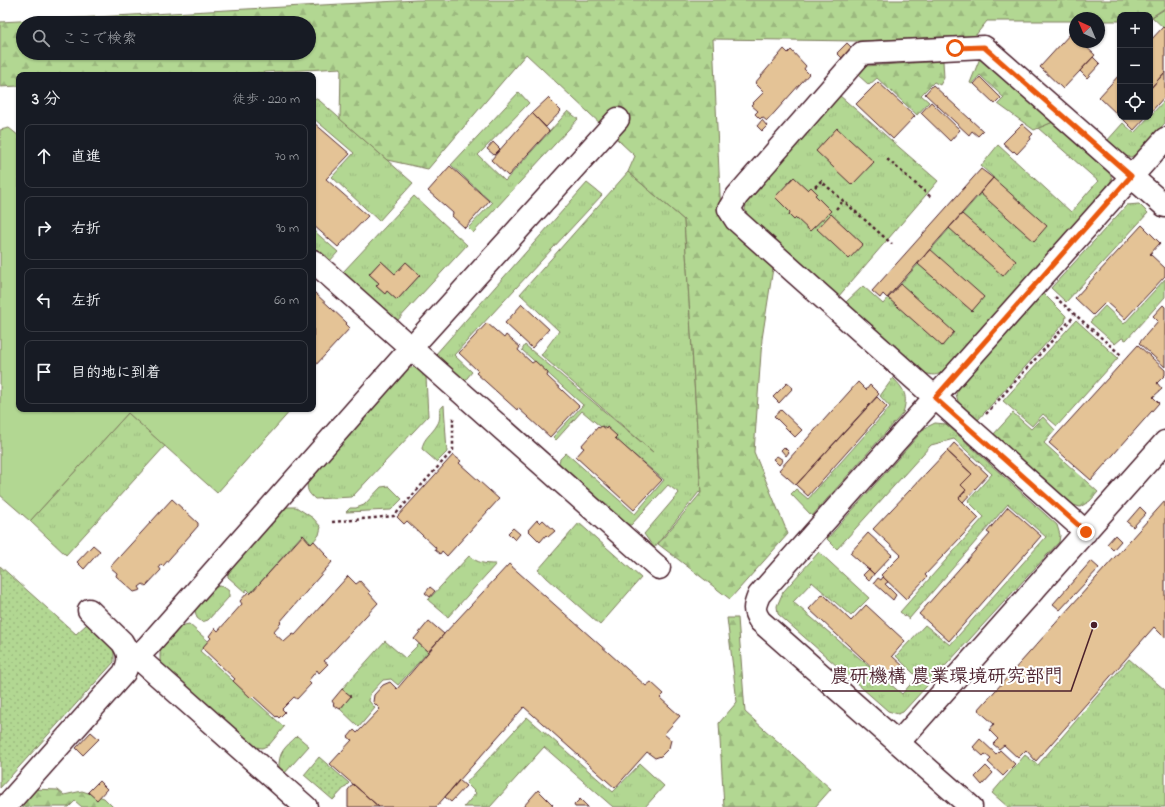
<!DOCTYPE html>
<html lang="ja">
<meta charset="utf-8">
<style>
body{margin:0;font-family:"Indie Flower","Klee One",sans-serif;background:#242831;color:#f1f3f6}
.controls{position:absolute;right:12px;top:12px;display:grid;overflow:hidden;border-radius:8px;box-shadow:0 1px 3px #0004}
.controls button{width:36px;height:36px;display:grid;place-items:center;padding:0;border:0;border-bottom:1px solid #363941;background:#171b24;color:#f1f3f6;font:20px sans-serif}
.compass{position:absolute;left:1069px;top:12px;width:36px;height:36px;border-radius:50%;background:#171b24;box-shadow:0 1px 3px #0004;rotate:316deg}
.stop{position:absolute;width:12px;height:12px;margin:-9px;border:3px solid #ea580c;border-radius:50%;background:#fff}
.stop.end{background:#ea580c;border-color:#fff;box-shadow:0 1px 4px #0008}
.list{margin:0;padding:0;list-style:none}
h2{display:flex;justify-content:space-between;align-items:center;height:52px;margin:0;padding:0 16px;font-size:17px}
h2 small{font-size:13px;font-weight:400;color:#9ea1a6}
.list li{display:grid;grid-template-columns:26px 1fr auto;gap:12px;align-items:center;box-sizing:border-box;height:64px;margin:0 8px 8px;padding:0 8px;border:1px solid #363941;border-radius:8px}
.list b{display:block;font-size:15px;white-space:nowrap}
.list em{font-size:13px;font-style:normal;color:#9ea1a6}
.icon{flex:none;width:22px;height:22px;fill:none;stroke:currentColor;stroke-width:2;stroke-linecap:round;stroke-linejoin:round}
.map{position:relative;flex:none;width:1165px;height:807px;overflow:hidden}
.search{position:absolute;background:#171b24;box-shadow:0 1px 3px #0004;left:16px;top:16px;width:300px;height:44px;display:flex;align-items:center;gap:10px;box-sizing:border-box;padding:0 14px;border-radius:22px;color:#9ea1a6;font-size:15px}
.panel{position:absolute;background:#171b24;box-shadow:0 1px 3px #0004;left:16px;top:72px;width:300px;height:340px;border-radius:8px}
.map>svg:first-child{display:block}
</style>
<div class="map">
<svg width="1165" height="807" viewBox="0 0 1165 807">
<defs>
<pattern id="grass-tufts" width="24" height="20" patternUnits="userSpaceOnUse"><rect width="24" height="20" fill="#b2d792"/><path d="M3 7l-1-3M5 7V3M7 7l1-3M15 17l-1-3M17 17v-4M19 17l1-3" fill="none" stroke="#9bb87e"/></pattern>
<pattern id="forest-firs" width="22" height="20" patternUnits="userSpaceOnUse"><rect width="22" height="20" fill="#b2d792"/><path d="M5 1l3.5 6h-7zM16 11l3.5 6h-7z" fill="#9bb87e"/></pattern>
<pattern id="garden-dots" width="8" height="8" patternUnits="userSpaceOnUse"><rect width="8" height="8" fill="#b2d792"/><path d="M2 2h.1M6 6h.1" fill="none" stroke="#9bb87e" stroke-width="1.8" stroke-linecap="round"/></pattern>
</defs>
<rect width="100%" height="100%" fill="#fff"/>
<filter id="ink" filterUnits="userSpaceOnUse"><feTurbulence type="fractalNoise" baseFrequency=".025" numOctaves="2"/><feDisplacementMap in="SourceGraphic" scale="8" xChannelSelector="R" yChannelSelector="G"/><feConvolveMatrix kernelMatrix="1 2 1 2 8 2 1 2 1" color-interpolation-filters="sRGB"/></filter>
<g filter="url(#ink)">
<!-- grass -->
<path fill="url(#grass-tufts)" stroke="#7e7b5e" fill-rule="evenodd" d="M1165,9V29L1152,17Z
M519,92L529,103L478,155L505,181L568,111L578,119L473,233L468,228L492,203L451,165Z
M839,95L938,181L838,297L750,220L745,209L747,200Z
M313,97L320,101L413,183L379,221L332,177L354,153L313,118Z
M1165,100V123L1136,154L1131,157L1124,156L1106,142L1123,123L1134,133L1149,117H1150V116Z
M1053,122L1109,172L1112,179L1107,187L950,367C939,375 934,378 921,371L845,303L863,286L883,304L994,178L981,166L998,145L1071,212L1098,181L1038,128Z
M628,172L684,220L701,494L699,492L654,548L644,534L679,493L668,485L631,525H621L557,468L560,459L566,453L635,514L664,480L582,411L556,440L553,437L583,405L522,350L525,345L653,452L541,355L559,331L520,294Z
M587,183L602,195L454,355L472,372L463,383L435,355Z
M414,196L467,245L396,322L343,272ZM381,261L395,274L406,262L420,275L397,300L387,291L384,293L376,286L379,283L369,274Z
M1139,204L1148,213L1066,302L1051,288L1127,205Z
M313,230L338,252L329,262L313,247Z
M1165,279V297L1126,340L1122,338L1115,344L1090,322L1105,306L1124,324Z
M1043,293L1066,316L1065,322L977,421L959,405L956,394L961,385Z
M1076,320L1118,358L1057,426L1043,414L1032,426L1003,401Z
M415,367L423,371L426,377L428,416L352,497L315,499C308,493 306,489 308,480L406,369Z
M893,378C905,390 908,396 903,413L812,516L791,494L796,489L808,499L890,407L880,396Z
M444,405L447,452L437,462L422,449C423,438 432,434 437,425C441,419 439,415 440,410C441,408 443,406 444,405Z
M128,413L165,446L66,555L30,521Z
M935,423L946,424L1057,525L1060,535L1059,542L903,712L898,714L888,711L778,614L777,606L783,592L819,552L869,598L851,616L812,582L793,602L902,694L917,677L896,656L925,625L950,645L1046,537L1008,504L909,619L900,612L984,517L968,501L992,474L954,439L931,445L837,549L827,539L925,428Z
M389,486L402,499L391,510L346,512L350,508H356L364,505L381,487Z
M287,507H296L313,518L321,527L319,535L311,544L302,535L251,593L247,589L245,592L228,577V572Z
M579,523L641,578L600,625L538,570Z
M469,556C478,563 484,564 496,564L448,617L428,600Z
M219,586L224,587L229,591V597L208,620L202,622L197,618L195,611L197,605L212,589Z
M189,624L208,641L200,651L284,727L269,745L262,748L256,747L163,666L160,661V653L161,646L180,626Z
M385,641L405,658L419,644L428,652L398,685L391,679L383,680L370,694L369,701L375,708L359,727L340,709L350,697L342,689Z
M1129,659L1165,690V807H1008L992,793L1025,755L1038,765Z
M527,717L613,792L640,764L664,786L645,807H613L544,747L490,807H464L476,793L466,783Z
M297,736L309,746L284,774L279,770C278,751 285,748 297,736Z"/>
<!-- forest -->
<path fill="url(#forest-firs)" stroke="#7e7b5e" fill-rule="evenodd" d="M417,0H1165V8L1150,18V15H1120V21H1099V18H1075V21H987L975,36L858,41L713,39L721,216L773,268L762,339L754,452L788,534L730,599L658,544L701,493L684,220L628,172L635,156L526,54L428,169L387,160L340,119L341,68L217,75H19V86L0,87V22ZM23,23H309V53H23Z
M980,58L1053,122L1034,130L998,104L1004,98L980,75L972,84L970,83Z
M943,61L944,78L940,85L934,82L921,95L929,102L917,115L877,78L869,85L858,75L866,66Z
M1013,413L1031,429L1043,417L1055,430L1044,443L1098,492L1090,501L1080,507L1067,503L993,435Z
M727,618H738L745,712L831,789L815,807H724L719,723L737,702Z
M33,789L58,790L64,795L82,791L104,798L113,807H82L75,801L69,807H17Z"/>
<!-- park -->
<path fill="#b2d792" stroke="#7e7b5e" d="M9,128L19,136V409H292L217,493L128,413L30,521L0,495V130Z"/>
<!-- garden -->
<path fill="url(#garden-dots)" stroke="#7e7b5e" d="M0,566L76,634L87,624L114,649V662L0,788Z
M319,757L349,783L333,800L304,775Z"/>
<!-- building -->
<path fill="#e4c396" stroke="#4a1f2b" d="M1163,27L1165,29V72L1150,89V41Z
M1071,33L1075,37V42H1081L1095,55L1063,89L1040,67Z
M847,43L853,49L843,59L837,53Z
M784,49L788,53L791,50L806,66L804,69L809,74L767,121L762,117L760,119L755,114L758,111L751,105L764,92L755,83Z
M1093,57L1100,64L1087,78L1080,71Z
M1165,72V96L1150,113V89Z
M1120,74V117L1099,97Z
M980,77L1001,98L995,104L974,84Z
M878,82L915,116L893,139L856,104Z
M933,85L983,131L978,136L972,131L969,135L925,94Z
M548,98L561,111L546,127L532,113Z
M931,102L960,130L950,141L921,113Z
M532,113L549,131L508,176L491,160Z
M1124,117H1146L1134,130L1123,119Z
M762,120L767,126L762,131L757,126Z
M313,122L350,154L326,179L368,216L338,247L313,225Z
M1022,124L1033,134L1030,137L1031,139L1017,154L1014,151L1013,152L1003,143Z
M837,128L874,162L852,185L816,151Z
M493,142L500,149L494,155L487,149Z
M450,166L489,201L465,228L452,216L453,213L428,191Z
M981,169L993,178L887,298L883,294L880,298L872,291Z
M794,177L808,190L811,187L817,193L815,195L831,211L810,231L796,218L794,220L789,215L790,212L775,197Z
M993,178L1047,226L1034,241L980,193Z
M831,214L863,244L849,259L817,229Z
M962,214L1016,261L1003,276L949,228Z
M1142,225L1160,243L1150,254L1165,268V276L1125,319L1106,302L1093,315L1075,298Z
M930,249L984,297L972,311L918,264Z
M381,261L395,274L406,262L420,275L397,300L387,291L385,294L376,286L379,283L369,274Z
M901,284L954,332L942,346L888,298Z
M314,292L347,323L346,324L350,328L314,367L313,366Z
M522,304L549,329L532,348L505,323Z
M1163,305L1165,307V367L1139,343L1158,321L1153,316Z
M487,323L504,338L506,335L520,347L518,350L532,363L535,361L548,373L547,376L579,406L550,437L518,408L517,410L476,373L478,371L459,353Z
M1138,345L1165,370V375L1157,383L1162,389L1153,397L1159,403L1091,480L1049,443Z
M858,382L866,390L870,385L879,394L796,485L779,470Z
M787,383L793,388L779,403L773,397Z
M877,397L887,407L808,496L796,485Z
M781,410L802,430L795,437L774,416Z
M602,426L606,429L607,427L617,436L615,438L662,480L634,510L576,457L584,448L581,446L598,427L599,428Z
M954,443L988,475L963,502L959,498L966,490L961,485L972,474L947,451Z
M784,447L789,452L786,456L781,450Z
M947,451L972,474L961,485L966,490L959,498L979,518L925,575L927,577L906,599L881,575L901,555L873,529Z
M453,455L461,461L459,463L499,499L447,556L442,551L440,554L435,550L436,548L407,521L404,524L397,517Z
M777,456L783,460L779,465L773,459Z
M172,499L198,523V526L163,566L161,564L159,567L161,570L146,586L143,584L139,587L141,590L134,592L116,576L117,573L110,567Z
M1165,501V638L1154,627L1036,761L1026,750L1018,758L1004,745L999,749L993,744L998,739L989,730L994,724L978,710Z
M1008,507L1041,536L949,641L919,614L990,534L987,532Z
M1140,507L1146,513L1133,527L1127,522Z
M537,520L540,523L543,520L555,531L548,537L546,535L540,542L528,530Z
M513,528L520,534L515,540L508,533Z
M868,533L892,555L874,574L850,553Z
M303,535L311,544L314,541L325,553L324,554L332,562L280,622L281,623L273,632L284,642L293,634L295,635L348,576L356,584L360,581L370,592L369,593L378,603L324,661L328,664L319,673L317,670L308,681L311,684L297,699L294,697L282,709L285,712L279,718L277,716L276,717L253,696L251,698L233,681L235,679L202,648L211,638L209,636L215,628L218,631L242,604L240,601L248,592L250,594L251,593Z
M1115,535L1121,541L1113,550L1107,544Z
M93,545L100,551L84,569L77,562Z
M1091,561L1099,568L1060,610L1053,604Z
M509,564L646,686L651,682L664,694L660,698L680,716L664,734L671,740L669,748L661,756L655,758L647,752L615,788L524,707L436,807H379L330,764L352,740L348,737L354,730L357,733L380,709L373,702L374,695L383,685L390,682L397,689L444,634Z
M869,569L874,574L869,581L863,575Z
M883,577L888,582L885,584L896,595L893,600L874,583L878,578L881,580Z
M430,587L435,591L430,597L425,593Z
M823,594L851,621L866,605L905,641L892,656L903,666L888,682L809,609Z
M429,621L444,634L428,652L414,639Z
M342,689L351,696L340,709L333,705L334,704L332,701Z
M91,732L99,739L83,755L76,748Z
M980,739L996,754L1000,750L1015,764L1003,776L988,762L991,759L985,754L983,756L973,747Z
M986,766L993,773L982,785L975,777Z
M459,780L466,786L451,802L445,797Z
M99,781L107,789L97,800L88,792Z
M353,784L379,807H348V790Z
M538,790L553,805L551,807H523Z
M580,799L588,807H575L574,805Z"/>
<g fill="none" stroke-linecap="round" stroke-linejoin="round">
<defs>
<path id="minor" d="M313,261L659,568
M1086,532L736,220L729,209L737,196L862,53L984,47L1165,206
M128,657H137L148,646L411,348L618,119
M137,657L306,807
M898,743L1165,442
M5,807L124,673C130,661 130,654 122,642L89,610
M971,807L760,621C753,610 754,607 759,595L1165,139"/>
</defs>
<!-- minor casing -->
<use href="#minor" stroke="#4a1f2b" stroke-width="25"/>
<!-- path -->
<path stroke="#4a1f2b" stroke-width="2.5" stroke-dasharray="3 3" stroke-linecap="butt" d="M887,159L932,198
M815,187L821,181L892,244
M836,209L843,201
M1055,297L1121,355
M986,414L1075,315
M332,522L394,516L453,450V415"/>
<!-- minor -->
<use href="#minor" stroke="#fff" stroke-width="22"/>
</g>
</g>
<g fill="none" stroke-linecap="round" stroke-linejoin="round" filter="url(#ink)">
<!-- route -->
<path stroke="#ea580c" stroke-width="5" d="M955,48L984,47L1131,176L935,398L1086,532"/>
</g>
<!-- callouts -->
<path fill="none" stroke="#4a1f2b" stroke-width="1.5" d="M1094 625L1071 691H822"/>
<circle fill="#4a1f2b" stroke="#fff" stroke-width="1.5" cx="1094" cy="625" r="4"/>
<g font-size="19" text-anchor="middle" font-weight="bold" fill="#4a1f2b" stroke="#fff" stroke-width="4" stroke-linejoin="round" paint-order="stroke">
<text x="947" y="682">農研機構 農業環境研究部門</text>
</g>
</svg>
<div class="controls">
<button>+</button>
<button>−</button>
<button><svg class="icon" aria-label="locate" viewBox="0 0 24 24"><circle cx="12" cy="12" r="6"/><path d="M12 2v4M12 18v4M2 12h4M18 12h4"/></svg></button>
</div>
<svg class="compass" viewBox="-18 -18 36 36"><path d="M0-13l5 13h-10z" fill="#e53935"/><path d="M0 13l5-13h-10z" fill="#9ea1a6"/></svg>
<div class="stop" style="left:955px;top:48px"></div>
<div class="stop end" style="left:1086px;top:532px"></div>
<div class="search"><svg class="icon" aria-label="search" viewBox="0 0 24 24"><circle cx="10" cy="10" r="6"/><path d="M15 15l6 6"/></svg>ここで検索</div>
<section class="panel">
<h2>3 分<small>徒歩 · 220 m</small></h2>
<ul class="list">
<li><svg class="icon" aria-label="ahead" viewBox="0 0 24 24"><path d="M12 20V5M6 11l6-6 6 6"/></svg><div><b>直進</b></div><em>70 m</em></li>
<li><svg class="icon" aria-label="right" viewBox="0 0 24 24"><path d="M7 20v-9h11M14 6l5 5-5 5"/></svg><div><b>右折</b></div><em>90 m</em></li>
<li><svg class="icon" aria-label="left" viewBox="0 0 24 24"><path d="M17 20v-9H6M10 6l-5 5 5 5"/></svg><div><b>左折</b></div><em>60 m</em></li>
<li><svg class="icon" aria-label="arrive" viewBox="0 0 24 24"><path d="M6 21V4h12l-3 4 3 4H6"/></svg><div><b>目的地に到着</b></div></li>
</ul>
</section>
</div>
